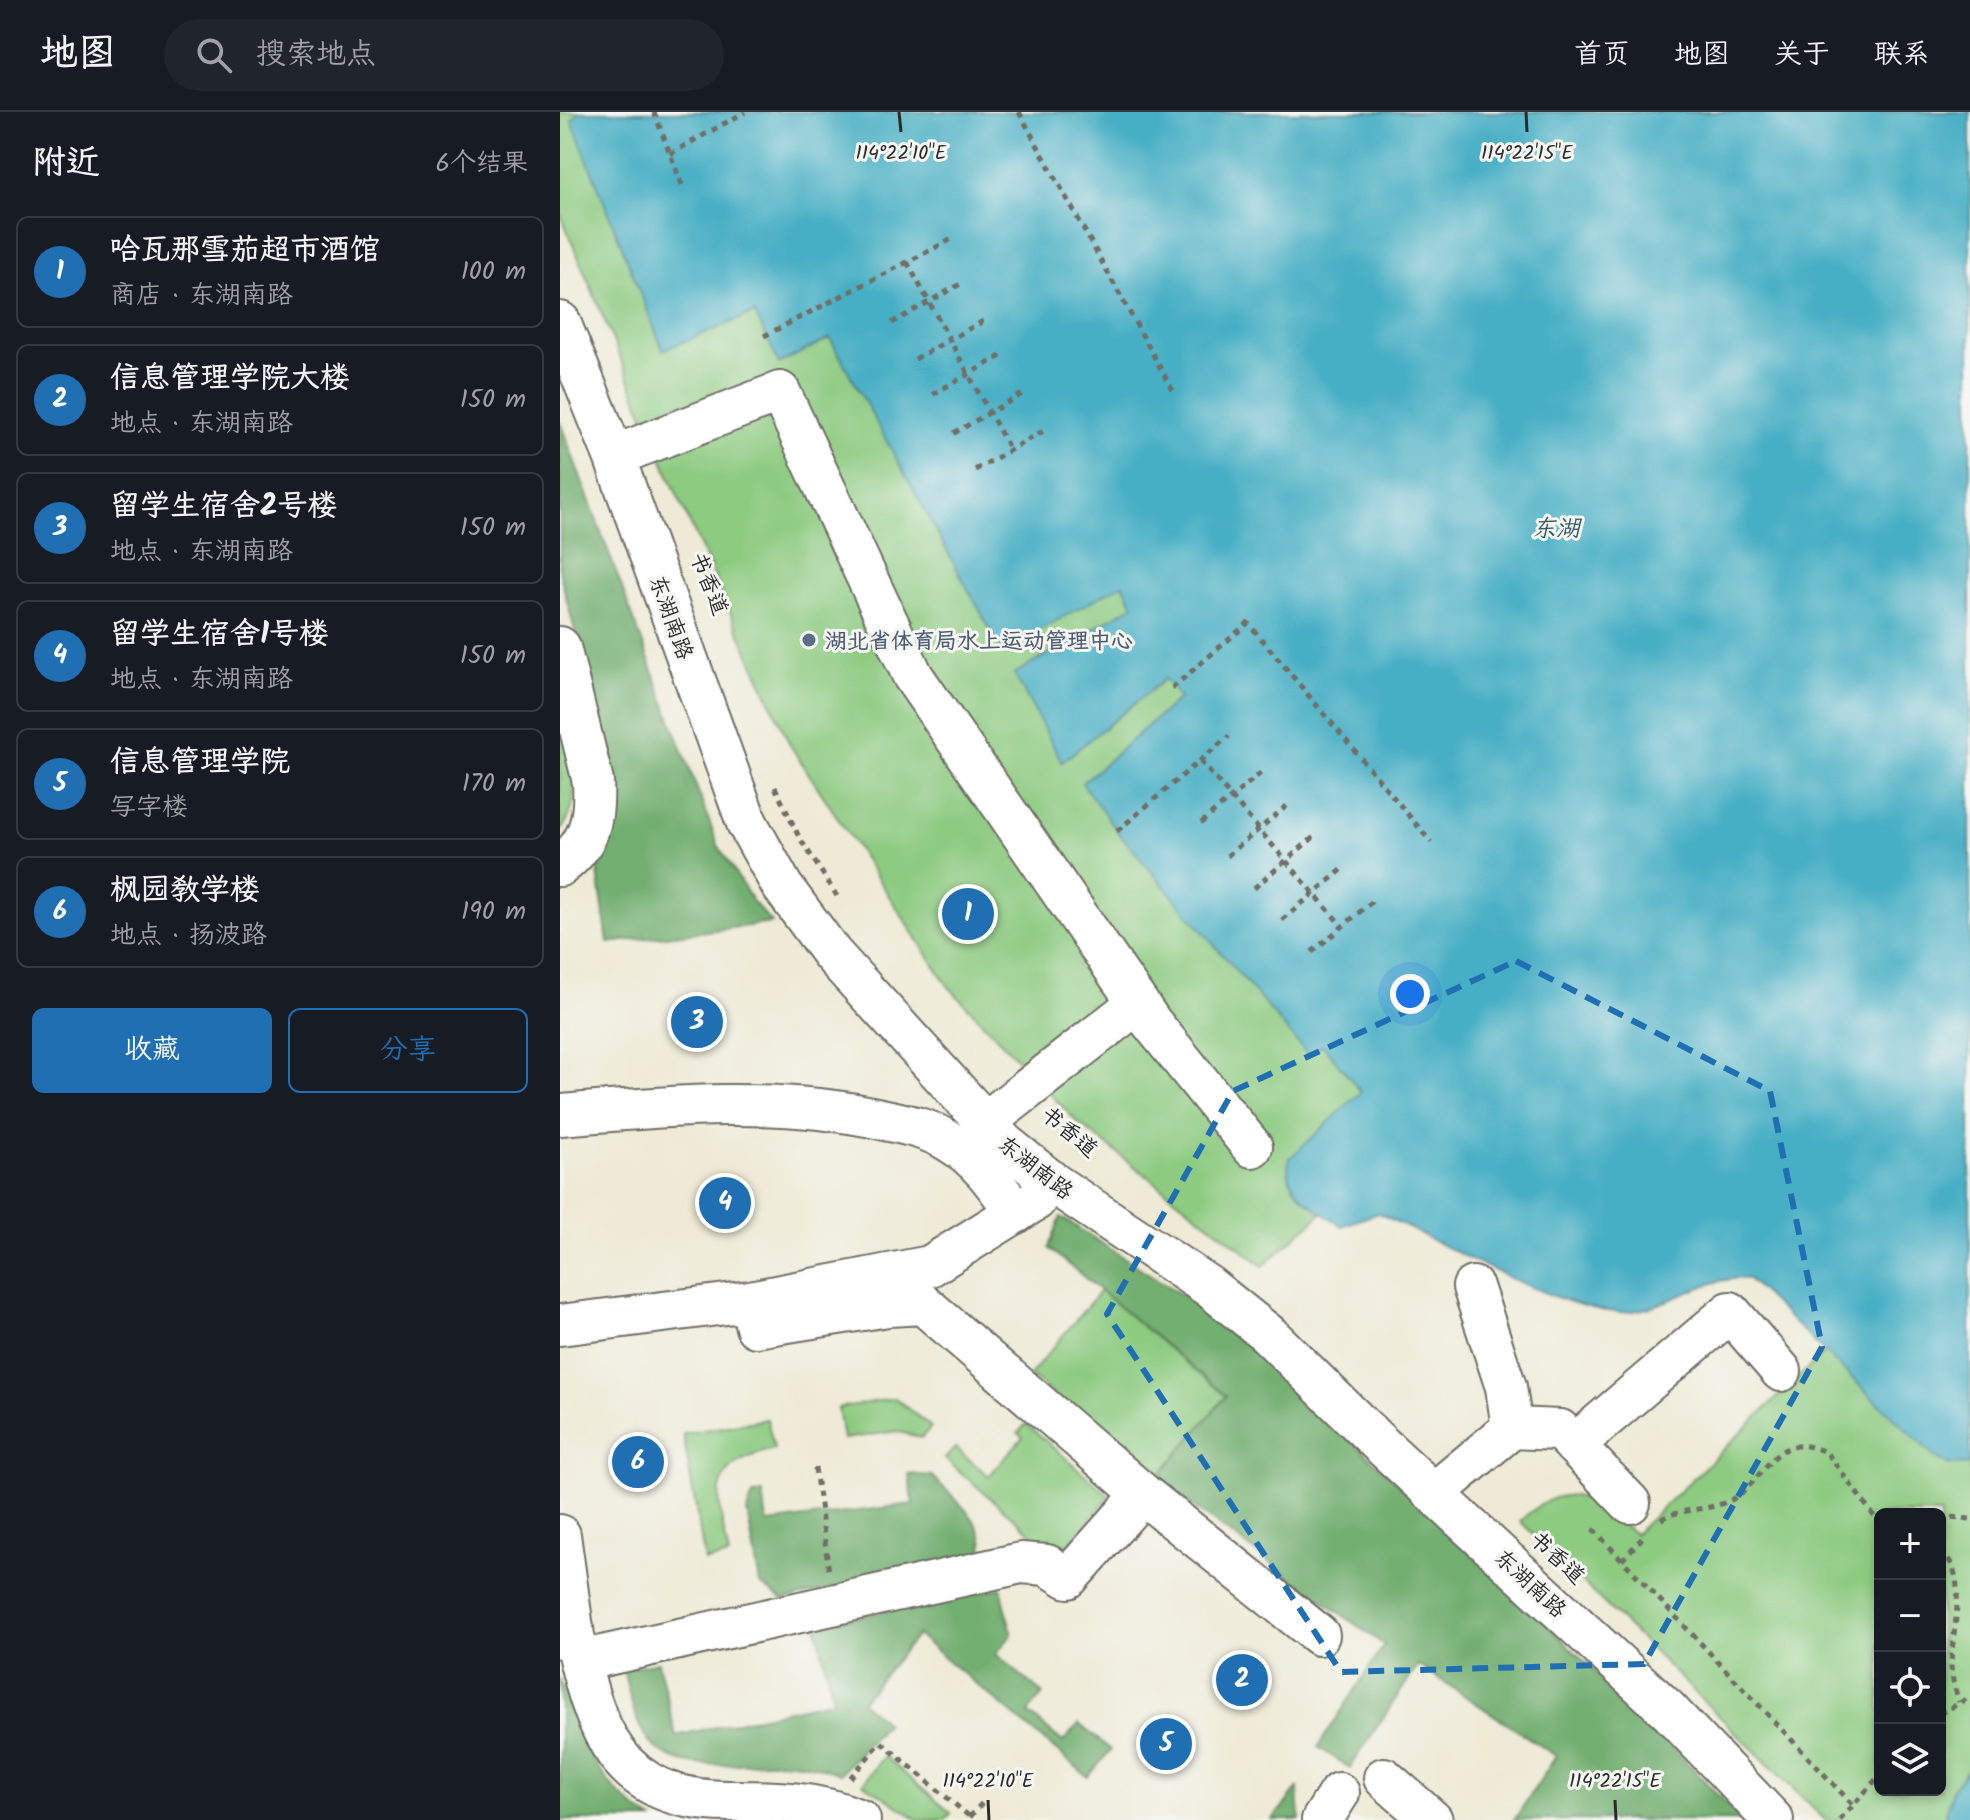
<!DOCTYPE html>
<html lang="zh">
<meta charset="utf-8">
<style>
body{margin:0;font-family:Kalam,"LXGW WenKai TC",sans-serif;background:#20242c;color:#f1f3f6}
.controls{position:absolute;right:24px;bottom:24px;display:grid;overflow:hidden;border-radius:12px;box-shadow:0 4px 12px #0003}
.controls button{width:72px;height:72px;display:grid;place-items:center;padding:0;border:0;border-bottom:2px solid #363941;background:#171b24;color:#f1f3f6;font:40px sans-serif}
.you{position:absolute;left:850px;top:882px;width:28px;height:28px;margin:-20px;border:6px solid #fff;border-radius:50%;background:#1a73e8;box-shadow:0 0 0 12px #1a73e833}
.badge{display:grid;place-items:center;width:52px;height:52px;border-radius:50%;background:#1f6fb2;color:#fff;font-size:26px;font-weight:700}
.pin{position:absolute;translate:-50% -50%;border:4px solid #fff;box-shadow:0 2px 8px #0006}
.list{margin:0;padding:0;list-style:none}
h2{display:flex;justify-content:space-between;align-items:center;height:104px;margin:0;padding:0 32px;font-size:34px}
h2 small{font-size:26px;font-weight:400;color:#9ea1a6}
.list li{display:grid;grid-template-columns:52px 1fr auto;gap:24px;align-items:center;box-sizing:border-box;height:112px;margin:0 16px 16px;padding:0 16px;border:2px solid #363941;border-radius:12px}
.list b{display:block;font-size:30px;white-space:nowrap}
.list p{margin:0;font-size:26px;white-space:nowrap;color:#9ea1a6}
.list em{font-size:26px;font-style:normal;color:#9ea1a6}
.actions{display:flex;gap:16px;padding:24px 32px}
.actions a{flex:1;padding:18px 0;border:2px solid #1f6fb2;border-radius:12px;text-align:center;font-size:28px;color:#1f6fb2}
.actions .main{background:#1f6fb2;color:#fff}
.icon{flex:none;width:44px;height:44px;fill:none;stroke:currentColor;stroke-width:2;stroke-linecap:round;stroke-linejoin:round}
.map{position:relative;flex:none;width:1410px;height:1708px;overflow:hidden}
header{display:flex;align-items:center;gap:48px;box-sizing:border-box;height:112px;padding:0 40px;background:#171b24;border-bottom:2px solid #363941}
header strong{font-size:38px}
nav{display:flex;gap:44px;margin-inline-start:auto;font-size:28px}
.search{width:560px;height:72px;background:#20242c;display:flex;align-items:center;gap:20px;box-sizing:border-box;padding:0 28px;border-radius:44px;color:#9ea1a6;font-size:30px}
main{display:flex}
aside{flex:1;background:#171b24}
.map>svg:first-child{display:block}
</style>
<header>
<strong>地图</strong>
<div class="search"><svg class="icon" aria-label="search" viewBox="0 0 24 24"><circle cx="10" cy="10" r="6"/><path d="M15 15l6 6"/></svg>搜索地点</div>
<nav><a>首页</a><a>地图</a><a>关于</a><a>联系</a></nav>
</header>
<main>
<aside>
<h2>附近<small>6个结果</small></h2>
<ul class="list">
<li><span class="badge">1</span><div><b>哈瓦那雪茄超市酒馆</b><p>商店 · 东湖南路</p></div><em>100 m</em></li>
<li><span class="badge">2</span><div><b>信息管理学院大楼</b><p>地点 · 东湖南路</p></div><em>150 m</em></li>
<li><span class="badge">3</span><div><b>留学生宿舍2号楼</b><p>地点 · 东湖南路</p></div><em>150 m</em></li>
<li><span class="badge">4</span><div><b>留学生宿舍1号楼</b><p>地点 · 东湖南路</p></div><em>150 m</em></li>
<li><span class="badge">5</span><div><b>信息管理学院</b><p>写字楼</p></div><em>170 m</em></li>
<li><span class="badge">6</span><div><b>枫园教学楼</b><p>地点 · 扬波路</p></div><em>190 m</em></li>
</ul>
<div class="actions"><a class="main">收藏</a><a>分享</a></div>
</aside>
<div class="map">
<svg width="1410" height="1708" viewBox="0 0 1410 1708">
<rect width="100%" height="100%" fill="#f6f6f2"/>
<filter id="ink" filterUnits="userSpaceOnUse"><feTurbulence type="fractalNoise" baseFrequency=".0125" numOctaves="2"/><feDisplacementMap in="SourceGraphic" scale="16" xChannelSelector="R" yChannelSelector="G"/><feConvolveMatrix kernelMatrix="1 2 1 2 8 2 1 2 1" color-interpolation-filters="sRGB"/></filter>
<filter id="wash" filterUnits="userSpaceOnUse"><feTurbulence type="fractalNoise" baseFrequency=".006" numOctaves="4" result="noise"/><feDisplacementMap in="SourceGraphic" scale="32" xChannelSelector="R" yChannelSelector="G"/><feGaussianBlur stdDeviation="1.8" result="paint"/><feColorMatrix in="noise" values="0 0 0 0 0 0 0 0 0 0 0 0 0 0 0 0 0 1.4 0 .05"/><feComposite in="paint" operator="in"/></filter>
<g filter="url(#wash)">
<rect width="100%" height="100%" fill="#eeead5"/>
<!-- green -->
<path fill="#8dcb81" stroke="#5c7b56" stroke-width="2" fill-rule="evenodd" d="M0,0H534L1018,873L703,1154L516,1009L388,874L230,633L116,380L0,101Z
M0,614C8,648 26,689 0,719Z
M540,1179L666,1284L596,1368L470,1263Z
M1266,1239L1378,1348L1390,1353L1410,1352V1655L1392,1678L1384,1708H1265L960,1409C1009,1364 1030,1386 1075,1422ZM1320,1402H1380V1678H1320Z
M335,1286L371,1315L361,1326L337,1319L283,1327L278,1296Z
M207,1307L214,1337C143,1354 157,1386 169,1444L145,1449L123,1322Z
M466,1312L550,1384L498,1444L385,1347L395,1336L429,1364L463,1325L458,1321Z
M324,1644L391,1701L385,1708H359L303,1671Z"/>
<!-- forest -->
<path fill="#72af6f" stroke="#4e6d4d" stroke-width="2" d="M0,310L158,733L193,790L212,811L48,831L36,747L53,686L48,644L0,462Z
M501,1105L636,1192L688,1233L864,1395L1092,1614L1182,1708H954L996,1644L858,1553L790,1656L758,1635L824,1533L596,1368L666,1284L489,1136Z
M349,1362L372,1364C390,1384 432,1413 421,1443L223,1488L200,1472L187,1399L193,1383L203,1381L207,1411L353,1392Z
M441,1476L452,1522L436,1542L483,1582L468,1601L503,1630L519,1612L551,1638L528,1665L357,1523L301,1590L326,1611L280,1662C264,1656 249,1651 232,1650C187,1646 121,1669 88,1628C73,1608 69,1580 63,1557L98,1550L116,1624L273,1588L256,1513Z
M0,1567C21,1626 36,1674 93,1708H0Z
M738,1676L740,1708H712Z"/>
<!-- water -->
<path fill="#46afc5" stroke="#386d78" stroke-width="2" d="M19,0H1410V1352L1390,1353L1378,1348L1188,1167C1149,1162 1108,1197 1066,1200C1007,1204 876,1128 818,1101L782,1114C760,1098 719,1079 730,1046L801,980L763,933L748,943L557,719L522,671L620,586L605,567L502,650L454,562L574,493L563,472L442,539L270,226L219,252L195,201L103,238L12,9Z
M1410,1655V1708H1384L1392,1677Z"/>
</g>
<g filter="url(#ink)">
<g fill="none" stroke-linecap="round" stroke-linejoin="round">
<defs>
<path id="minor" d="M0,210L54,344L187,711L222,774L272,842L444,1031L496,1073L648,1174L708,1222L816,1328L1108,1598L1213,1708
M54,344L220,280L353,564L591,910L692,1035
M0,535L33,670C35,706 30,732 0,754
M0,1003C107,994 216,984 321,1007C345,1012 370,1017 390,1030C419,1047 437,1074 456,1101
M423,1012L578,891
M913,1175L946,1275L952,1316
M190,1189L196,1215L328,1194L363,1192L583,1382L759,1523
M0,1213L190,1189L370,1154L476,1088
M1014,1333L1170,1200L1221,1259
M874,1381L952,1316L1000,1318L1070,1391
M0,1423L14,1524
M0,1526L14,1524C35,1619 56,1688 168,1689C215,1689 256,1689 300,1708
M20,1549L461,1451L487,1453L508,1466L583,1382
M824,1666L872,1708
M762,1708L779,1681"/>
</defs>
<!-- minor casing -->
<use href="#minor" stroke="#6f6e66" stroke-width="44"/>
<!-- path -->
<path stroke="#6f6e66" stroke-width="5" stroke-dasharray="6 6" stroke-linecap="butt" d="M94,0L122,73
M459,0L613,279
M110,42L185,0
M347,150L450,338
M332,211L402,171
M204,224L392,127
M355,247L425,208
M373,282L443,243
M394,321L464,281
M415,358L485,318
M612,576L688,511L871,730
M640,649L782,814
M215,675L239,725L277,784
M641,711L703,659
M557,719L669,624
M667,744L729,692
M694,776L755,724
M722,808L784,756
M752,840L814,788
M255,1356L269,1460
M1380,1404L1410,1407
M1101,1407C1122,1396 1147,1399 1169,1389C1206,1372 1213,1313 1267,1341L1320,1412
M1033,1417L1293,1693
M1380,1439C1410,1459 1392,1519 1391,1552C1391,1565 1395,1577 1399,1590
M1062,1448L1083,1425
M1380,1602L1410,1585
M290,1666L321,1630L410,1705L408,1708
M410,1705L422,1691
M1280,1708L1320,1663"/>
<!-- minor -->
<use href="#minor" stroke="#fff" stroke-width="40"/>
</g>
</g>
<!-- marked area -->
<path fill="none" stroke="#1f6fb2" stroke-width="6" stroke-dasharray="16 10" stroke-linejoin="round" d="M956,849L1210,979L1262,1235L1084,1552L781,1560L547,1202L673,979Z"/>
<!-- ticks -->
<path fill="none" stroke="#2b2b2b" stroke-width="3" d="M339,0L341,20M966,0L967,20M428,1688L429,1708M1055,1688L1056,1708"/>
<!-- markers -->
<circle fill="#5c6f8a" stroke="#f6f6f2" stroke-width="3" cx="249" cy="528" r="8"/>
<g text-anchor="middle" stroke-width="6" stroke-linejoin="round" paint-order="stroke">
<!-- street labels -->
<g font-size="22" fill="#2b2b2b" stroke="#f6f6f2">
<text transform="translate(150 471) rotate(68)" y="8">书香道</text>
<text transform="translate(112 505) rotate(70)" y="8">东湖南路</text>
<text transform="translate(510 1019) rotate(40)" y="8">书香道</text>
<text transform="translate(476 1055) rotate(38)" y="8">东湖南路</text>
<text transform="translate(998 1445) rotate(43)" y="8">书香道</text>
<text transform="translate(971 1471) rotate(43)" y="8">东湖南路</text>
</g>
<!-- service labels -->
<g font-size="22" font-weight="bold" fill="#4e5e75" stroke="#f6f6f2" text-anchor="start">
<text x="265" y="536">湖北省体育局水上运动管理中心</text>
</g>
<!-- water labels -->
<g font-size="24" font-style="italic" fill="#345961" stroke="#f6f6f2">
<text x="996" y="424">东湖</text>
</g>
</g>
<g font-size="20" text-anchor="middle" fill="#2b2b2b" stroke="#f6f6f2" stroke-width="6" stroke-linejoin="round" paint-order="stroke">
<text x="341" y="47">114°22'10"E</text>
<text x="967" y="47">114°22'15"E</text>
<text x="428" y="1675">114°22'10"E</text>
<text x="1055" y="1675">114°22'15"E</text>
</g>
</svg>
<div class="controls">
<button>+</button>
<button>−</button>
<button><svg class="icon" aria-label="locate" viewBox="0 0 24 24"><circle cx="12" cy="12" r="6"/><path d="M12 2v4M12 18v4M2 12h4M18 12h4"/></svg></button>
<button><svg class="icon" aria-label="layers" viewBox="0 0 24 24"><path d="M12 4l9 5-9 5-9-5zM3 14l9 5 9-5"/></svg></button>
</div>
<div class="you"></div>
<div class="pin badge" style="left:408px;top:802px">1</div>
<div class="pin badge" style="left:682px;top:1568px">2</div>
<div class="pin badge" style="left:137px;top:910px">3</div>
<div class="pin badge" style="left:165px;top:1091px">4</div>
<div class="pin badge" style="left:606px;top:1632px">5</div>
<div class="pin badge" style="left:78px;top:1350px">6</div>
</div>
</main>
